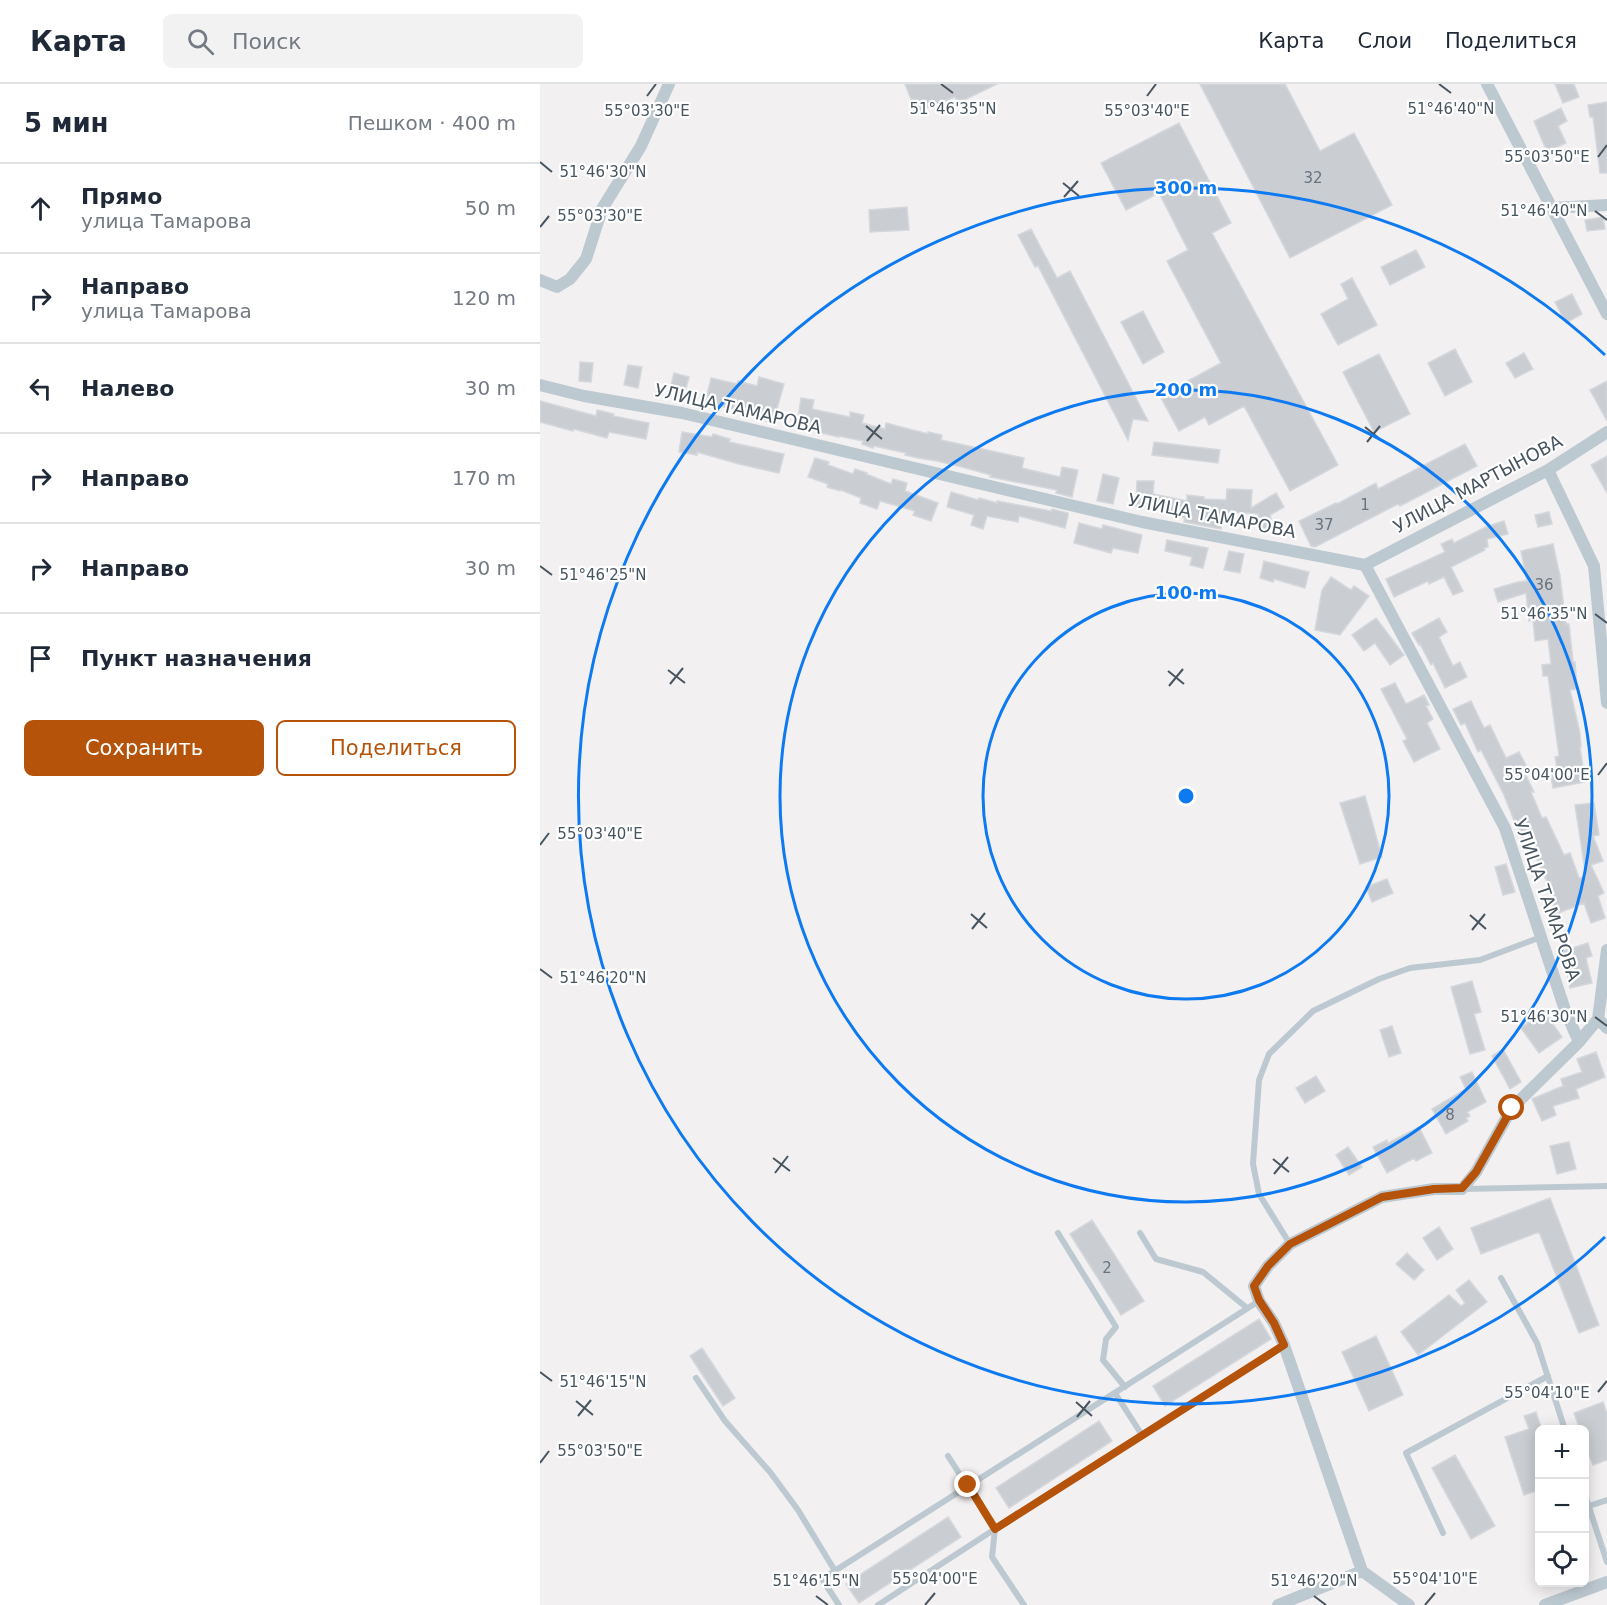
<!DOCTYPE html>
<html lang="ru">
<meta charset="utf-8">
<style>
body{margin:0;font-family:"DejaVu Sans",sans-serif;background:#f2f2f3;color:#1f2937}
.controls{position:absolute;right:18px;bottom:18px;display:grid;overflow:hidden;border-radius:9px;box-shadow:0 3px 15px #0003}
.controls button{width:54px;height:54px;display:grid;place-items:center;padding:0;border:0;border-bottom:2px solid #e0e1e3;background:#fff;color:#1f2937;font:30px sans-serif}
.stop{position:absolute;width:18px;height:18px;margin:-14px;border:4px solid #b45309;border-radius:50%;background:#fff}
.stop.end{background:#b45309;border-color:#fff;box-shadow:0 2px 6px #0008}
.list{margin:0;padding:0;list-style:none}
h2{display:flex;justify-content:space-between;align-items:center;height:78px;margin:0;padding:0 24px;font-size:26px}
h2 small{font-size:20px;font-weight:400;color:#747a83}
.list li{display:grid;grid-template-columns:39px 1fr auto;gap:18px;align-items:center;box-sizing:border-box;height:90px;padding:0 24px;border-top:2px solid #e0e1e3}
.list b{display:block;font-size:22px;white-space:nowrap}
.list p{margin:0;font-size:20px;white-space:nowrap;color:#747a83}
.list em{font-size:20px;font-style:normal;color:#747a83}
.actions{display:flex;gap:12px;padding:18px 24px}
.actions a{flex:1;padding:14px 0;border:2px solid #b45309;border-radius:9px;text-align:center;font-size:21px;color:#b45309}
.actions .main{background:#b45309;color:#fff}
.icon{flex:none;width:33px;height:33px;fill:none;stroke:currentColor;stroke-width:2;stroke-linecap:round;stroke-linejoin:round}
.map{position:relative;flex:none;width:1067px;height:1521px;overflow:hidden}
header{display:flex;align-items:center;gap:36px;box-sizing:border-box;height:84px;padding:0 30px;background:#fff;border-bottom:2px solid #e0e1e3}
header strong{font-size:28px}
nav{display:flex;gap:33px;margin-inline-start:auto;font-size:21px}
.search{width:420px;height:54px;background:#f2f2f3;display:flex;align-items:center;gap:15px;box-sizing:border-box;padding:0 21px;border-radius:9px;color:#747a83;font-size:22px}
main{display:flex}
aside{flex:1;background:#fff}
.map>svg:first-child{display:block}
</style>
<header>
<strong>Карта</strong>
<div class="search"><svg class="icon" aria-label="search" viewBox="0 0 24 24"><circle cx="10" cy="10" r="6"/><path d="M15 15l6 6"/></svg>Поиск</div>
<nav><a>Карта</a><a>Слои</a><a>Поделиться</a></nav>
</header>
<main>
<aside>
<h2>5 мин<small>Пешком · 400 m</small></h2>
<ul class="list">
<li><svg class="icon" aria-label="ahead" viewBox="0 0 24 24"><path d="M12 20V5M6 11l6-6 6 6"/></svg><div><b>Прямо</b><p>улица Тамарова</p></div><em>50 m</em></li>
<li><svg class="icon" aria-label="right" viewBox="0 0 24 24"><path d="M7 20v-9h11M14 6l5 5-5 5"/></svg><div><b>Направо</b><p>улица Тамарова</p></div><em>120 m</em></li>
<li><svg class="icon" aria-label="left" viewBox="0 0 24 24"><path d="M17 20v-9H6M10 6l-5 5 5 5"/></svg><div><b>Налево</b></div><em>30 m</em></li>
<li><svg class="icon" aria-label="right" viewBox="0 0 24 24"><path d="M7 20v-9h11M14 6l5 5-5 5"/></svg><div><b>Направо</b></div><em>170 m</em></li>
<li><svg class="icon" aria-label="right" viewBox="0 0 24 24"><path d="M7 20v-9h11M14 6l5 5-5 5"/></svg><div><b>Направо</b></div><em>30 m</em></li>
<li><svg class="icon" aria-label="arrive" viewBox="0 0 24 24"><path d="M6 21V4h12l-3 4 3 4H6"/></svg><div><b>Пункт назначения</b></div></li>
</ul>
<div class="actions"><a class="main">Сохранить</a><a>Поделиться</a></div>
</aside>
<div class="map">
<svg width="1067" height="1521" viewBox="0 0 1067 1521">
<rect width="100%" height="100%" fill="#f3f0f1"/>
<!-- building -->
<path fill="#caced3" stroke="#d4d7dc" stroke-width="1.5" d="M365,0H457L418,19L415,13L376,28Z
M660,0H745L780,67L814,49L852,121L750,174Z
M1015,0H1034L1039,13L1023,19Z
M1067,18V89H1060L1053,33H1050L1048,21Z
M1021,24L1027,37L1018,42L1026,59L1007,68L994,37Z
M639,39L691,139L672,149L798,381L750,407L704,322L669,341L665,333L639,347L620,312L681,279L627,177L648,166L619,109L586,126L561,79Z
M367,123L369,146L330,148L329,126Z
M1063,133L1065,145L1047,147L1045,136Z
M491,145L517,194L530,187L608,337L593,335L588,356L498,182L495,183L478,151Z
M876,166L885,183L850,201L841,183Z
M812,194L837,241L798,261L781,230L808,215L801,200Z
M1032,210L1042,230L1026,239L1015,218Z
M603,227L624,268L603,280L581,238Z
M915,265L932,298L905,312L888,279Z
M984,269L993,285L975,294L966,279Z
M839,270L870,330L834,348L803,288Z
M40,278L53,279L51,298L39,297Z
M88,281L102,283L98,304L84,301Z
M134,289L149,293L144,312L129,309Z
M219,293L244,300L233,339L223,336V333L180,322V323L165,320L171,294L197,300L198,297L217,302Z
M1067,297V337L1050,306Z
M261,314L274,316L272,325L310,333V328L324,331L322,339L345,345L346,339L388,350V348L402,351L401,356L484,374L482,384L520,393L522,383L538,386L532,413L516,409L517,406L450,393L451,391L422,383L397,377L378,374L365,371L366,369L334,362L333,364L322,360L323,357L299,352V353L272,347L273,343L257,341Z
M0,317L56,332L57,326L74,330L73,332L109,339L106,355L69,348L67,354L34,345L33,347L0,338Z
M142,348L172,353L173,350L190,355L189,358L244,370L239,389L199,380L157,368V371L139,368Z
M614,358L680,366L678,379L612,371Z
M925,360L937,382L860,422L858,420L775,463L771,462L759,437L796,419L797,420L836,399L838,405Z
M1067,372V409L1051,381Z
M275,374L289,378L288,381L313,390L315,385L327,389L326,390L351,400L353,395L367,399L365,407L398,419L391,437L373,431L375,427L340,417L337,425L320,419L321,414L301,406L300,407L287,403L288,400L268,393Z
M563,390L579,394L573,420L557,417Z
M597,397H614L613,410L647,417V411L664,413V415L686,416L687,405L712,406L711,424L736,409L744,423L730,431L734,447L722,449L718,430L682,428L681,445L644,438L645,434L622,429L624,424L596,422Z
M411,408L438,416L439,414L457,419V417L511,427L512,425L528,429V432L525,444L479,432L478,438L447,432L443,445L431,441L434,431L407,423Z
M1009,428L1012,440L998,443L995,431Z
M964,437L968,450L947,455L948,463L944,464L945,466L911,483L923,507L913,511L904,493L889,500L888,497L854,513L846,495L905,468L901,460L912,455L914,459L948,442Z
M539,439L562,445L563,441L602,451L598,469L573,464L571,469L534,459Z
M627,456L668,464L663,484L650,481L652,473L625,467Z
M1013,460L1020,492L1026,540H1029L1033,578H1035L1037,605L1030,606L1040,649L1041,663H1040L1045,698L1013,704L1011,691L1018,689L1015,673L1019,672L1008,592H1003L1002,581L1011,580L1008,555L995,557L993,536L989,537L986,509L958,518L954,505L978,498L987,497L981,467Z
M689,467L704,470L700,489L684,486Z
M724,477L769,488L765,504L734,495L733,498L720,494Z
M791,493L811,506L814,502L829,512L800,551L775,546L782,506Z
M836,534L864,571L850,581L835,559L824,567L812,551Z
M899,534L907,548L899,553L913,582L920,578L927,593L905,604L893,579L891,581L880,560L879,561L872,549Z
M855,599L866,620L884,611L889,621L886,622L893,635L887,639L900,665L874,678L863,657L867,655L841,605Z
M931,617L944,644L950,641L966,674L979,668L986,681L982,683L994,708H991L1002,734L1006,733L1024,771L1030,769L1039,794L1046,793L1035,721L1054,719L1059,751L1053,752L1063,777L1051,781L1064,809L1058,812L1065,834L1051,839L1044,819L1016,830L1011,817L1015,815L996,774L993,776L986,758L983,759L964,711L941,666L938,668L925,639L921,641L913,625Z
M825,712L842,773L820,780L800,719Z
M966,780L975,808L963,811L955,783Z
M847,795L853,809L832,818L826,803Z
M1048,859L1052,872L1046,874L1052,899L1030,904L1027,887L1029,886L1023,867Z
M932,897L941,928L934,930L945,966L930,970L911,903Z
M1004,927L1022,953L999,969L981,944Z
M852,942L861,969L849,973L840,946Z
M963,965L981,998L970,1005L952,972Z
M1056,968L1065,993L1036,1005L1039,1014L1013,1022L1016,1031L1002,1037L992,1015L1023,1002L1021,995L1042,988L1037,975Z
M932,988L946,1018L927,1028L930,1032L926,1034L928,1037L906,1050L892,1025L926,1005L920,993Z
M776,992L785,1007L765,1019L756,1004Z
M879,1043L892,1069L876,1077L874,1074L847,1089L833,1063L847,1056L848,1059Z
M1029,1058L1036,1085L1017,1090L1010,1062Z
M808,1063L822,1083L809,1091L796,1071Z
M1010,1114L1059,1241L1039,1249L999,1148L941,1170L931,1144Z
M552,1136L604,1217L581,1231L530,1150Z
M899,1143L913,1165L897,1176L883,1154Z
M867,1169L884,1186L874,1196L856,1180Z
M929,1196L947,1218L878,1271L861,1248L909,1211L921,1222L925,1219L916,1206Z
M719,1235L731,1255L625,1322L613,1302Z
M836,1252L863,1311L829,1327L802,1268Z
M162,1264L195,1314L183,1322L150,1272Z
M1063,1318L1067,1330V1376L1053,1381L1044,1359V1346H1040L1034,1329Z
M996,1328L1002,1346H999V1406L984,1411L965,1353L989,1345L984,1332Z
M559,1337L572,1357L469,1424L456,1404Z
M915,1371L955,1442L931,1455L892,1384Z
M408,1433L421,1453L319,1519L306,1500Z"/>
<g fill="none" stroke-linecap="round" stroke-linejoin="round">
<!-- service -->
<path stroke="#bdc9d1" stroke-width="6" d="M922,1105L1067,1102
M518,1149L576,1243L566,1255L563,1276L585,1303
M600,1149L616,1175L663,1188L707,1224
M750,1160L719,1110L713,1080L719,996L729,970L773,927L839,895L870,884L940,876L1001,853
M961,1194L997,1259L1025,1346
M156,1294L185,1337L230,1388L258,1426L295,1487
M575,1309L602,1351
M408,1372L455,1445L452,1473L484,1521
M1044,1408L1067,1478
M1049,1422L1067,1416
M903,1449L866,1369L1008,1292
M299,1521L282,1495L719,1217
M338,1521L455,1445L744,1261"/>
<!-- minor -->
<path stroke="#bdc9d1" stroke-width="12" d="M947,0L1067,230
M1011,124L1067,121
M0,196L17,203L30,195L46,175L62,125L101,62L129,0
M0,301L44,312L142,329L602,438L825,481
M1008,386L1054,482L1067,619
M825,481L965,744L1025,926L1039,958L972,1024L936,1088L922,1105H894L842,1113L750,1160L728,1182L714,1202L719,1217L734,1239L744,1261L822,1487L869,1521
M825,481L1008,386L1067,348
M1067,866L1058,935L1067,944
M1039,958L1058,935
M738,1521L822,1487
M1005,1521L1067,1498"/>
</g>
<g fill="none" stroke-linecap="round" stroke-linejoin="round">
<!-- route -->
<path stroke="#b45309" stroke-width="8" d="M428,1401L455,1445L744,1261L734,1239L719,1216L714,1202L728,1182L750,1160L842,1113L894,1105L922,1104L936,1088L972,1024"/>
</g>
<!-- ticks -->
<path fill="none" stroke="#475560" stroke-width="2" d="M401,0L413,9M899,0L911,9M107,12L116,0M607,12L616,0M1058,73L1067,61M0,78L12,88M523,99L539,112M524,113L538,97M1055,127L1067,136M0,143L9,132M326,342L342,355M825,343L841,356M327,357L340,341M827,358L840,342M0,482L12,491M1055,530L1067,539M128,586L145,599M628,587L644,600M130,600L143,584M629,602L643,585M1058,691L1067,679M0,761L9,749M431,830L447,844M930,831L946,845M432,845L445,829M932,846L945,830M0,885L12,894M1055,933L1067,942M233,1074L250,1087M733,1075L749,1088M235,1089L248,1072M734,1090L748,1073M0,1288L12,1297M1058,1308L1067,1297M36,1317L53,1331M536,1318L552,1332M38,1332L51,1316M537,1333L550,1317M0,1379L9,1367M276,1512L288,1521M774,1512L786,1521M385,1521L395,1509M885,1521L895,1509"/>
<!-- distance rings -->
<g fill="none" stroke="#0d7af1" stroke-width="3">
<circle cx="646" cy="712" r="203"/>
<circle cx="646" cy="712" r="406"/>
<path d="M1065 1153A608 608 0 1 1 1065 271"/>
</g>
<g text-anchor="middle" stroke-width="4.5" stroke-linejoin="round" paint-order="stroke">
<!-- number labels -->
<g font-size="15" fill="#68737d">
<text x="773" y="99">32</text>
<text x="825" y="426">1</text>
<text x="784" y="446">37</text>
<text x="1004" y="506">36</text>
<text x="910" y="1036">8</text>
<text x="567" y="1189">2</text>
</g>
<!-- street labels -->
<g font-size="18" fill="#475560" stroke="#fff">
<text transform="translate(198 325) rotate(13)" y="6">УЛИЦА ТАМАРОВА</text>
<text transform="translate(938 400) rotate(-28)" y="6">УЛИЦА МАРТЫНОВА</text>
<text transform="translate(672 432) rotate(11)" y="6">УЛИЦА ТАМАРОВА</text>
<text transform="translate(1007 816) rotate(71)" y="6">УЛИЦА ТАМАРОВА</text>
</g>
</g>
<g font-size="15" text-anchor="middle" fill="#475560" stroke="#fff" stroke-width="4.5" stroke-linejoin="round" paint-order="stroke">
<text x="911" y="30">51°46'40"N</text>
<text x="413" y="30">51°46'35"N</text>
<text x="107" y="32">55°03'30"E</text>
<text x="607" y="32">55°03'40"E</text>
<text x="1007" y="78">55°03'50"E</text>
<text x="63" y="93">51°46'30"N</text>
<text x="1004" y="132">51°46'40"N</text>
<text x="60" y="137">55°03'30"E</text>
<text x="63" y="496">51°46'25"N</text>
<text x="1004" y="535">51°46'35"N</text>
<text x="1007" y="696">55°04'00"E</text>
<text x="60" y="755">55°03'40"E</text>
<text x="63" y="899">51°46'20"N</text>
<text x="1004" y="938">51°46'30"N</text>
<text x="63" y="1303">51°46'15"N</text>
<text x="1007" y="1314">55°04'10"E</text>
<text x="60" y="1372">55°03'50"E</text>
<text x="395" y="1500">55°04'00"E</text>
<text x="895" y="1500">55°04'10"E</text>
<text x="276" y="1502">51°46'15"N</text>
<text x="774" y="1502">51°46'20"N</text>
</g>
<circle cx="646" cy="712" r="9" fill="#0d7af1" stroke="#fff" stroke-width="3"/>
<g font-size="18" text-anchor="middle" font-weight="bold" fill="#0d7af1" stroke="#fff" stroke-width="4.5" stroke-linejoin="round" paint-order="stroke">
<text x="646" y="110">300 m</text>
<text x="646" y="312">200 m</text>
<text x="646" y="515">100 m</text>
</g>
</svg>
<div class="controls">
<button>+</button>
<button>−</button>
<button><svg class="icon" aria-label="locate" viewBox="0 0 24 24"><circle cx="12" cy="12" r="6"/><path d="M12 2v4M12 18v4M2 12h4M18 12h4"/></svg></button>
</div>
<div class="stop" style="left:972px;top:1024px"></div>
<div class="stop end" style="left:428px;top:1401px"></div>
</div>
</main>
